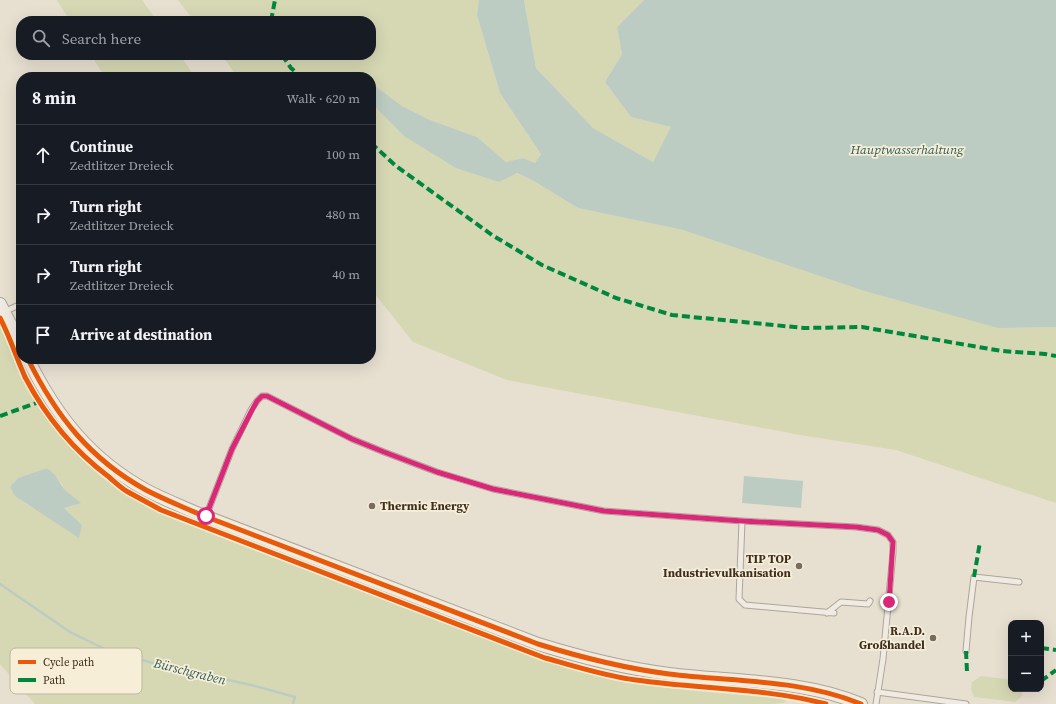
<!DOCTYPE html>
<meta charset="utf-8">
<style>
body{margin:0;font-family:"Source Serif 4",serif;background:#20242c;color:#f1f3f6}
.controls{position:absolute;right:12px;bottom:12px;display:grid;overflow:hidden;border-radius:8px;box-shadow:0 4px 16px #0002}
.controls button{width:36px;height:36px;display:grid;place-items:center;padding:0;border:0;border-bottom:1px solid #363941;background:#171b24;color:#f1f3f6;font:20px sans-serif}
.stop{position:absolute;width:12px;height:12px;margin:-9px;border:3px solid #db2777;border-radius:50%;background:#fff}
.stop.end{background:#db2777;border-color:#fff;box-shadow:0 1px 4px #0008}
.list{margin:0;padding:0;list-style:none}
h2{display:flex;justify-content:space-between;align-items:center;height:52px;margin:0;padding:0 16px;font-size:17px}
h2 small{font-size:13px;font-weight:400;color:#9ea1a6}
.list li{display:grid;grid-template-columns:26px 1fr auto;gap:12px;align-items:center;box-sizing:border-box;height:60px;padding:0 16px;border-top:1px solid #363941}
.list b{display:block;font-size:15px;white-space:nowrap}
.list p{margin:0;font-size:13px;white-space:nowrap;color:#9ea1a6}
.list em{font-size:13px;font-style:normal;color:#9ea1a6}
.icon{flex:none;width:22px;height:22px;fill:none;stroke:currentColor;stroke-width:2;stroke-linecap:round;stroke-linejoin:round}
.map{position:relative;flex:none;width:1056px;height:704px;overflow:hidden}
.search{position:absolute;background:#171b24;box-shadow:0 4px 16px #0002;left:16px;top:16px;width:360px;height:44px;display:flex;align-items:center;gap:10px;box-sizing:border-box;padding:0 14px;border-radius:16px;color:#9ea1a6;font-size:15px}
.panel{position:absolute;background:#171b24;box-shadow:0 4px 16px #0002;left:16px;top:72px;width:360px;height:292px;border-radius:16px}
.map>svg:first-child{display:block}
</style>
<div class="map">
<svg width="1056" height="704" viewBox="0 0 1056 704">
<rect width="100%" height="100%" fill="#e7e0d1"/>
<!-- green -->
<path fill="#d6d7b3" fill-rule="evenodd" d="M57,0H142L157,21H70Z
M178,0H479L477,15L500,93L541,154L535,163L523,158L506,162L477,137L430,120L402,106L371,83V77H363L339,72L344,77H237L222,55H371V21H194Z
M524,0H644L617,27L622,54L605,82L631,117L672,127L653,162L593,128L536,68Z
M91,55H180L195,77H105Z
M371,103L404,136L499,182L516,173L532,180L578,208L683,230L998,328L1056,327V503L896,450L800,435L507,380L413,342L371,289Z
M0,325C9,342 14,361 22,378C46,425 81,464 124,494C135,501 148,506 159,513L544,661C573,669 603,678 633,683C684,692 735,693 786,700L785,702L783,703L771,704H35L0,664ZM47,468L62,484L64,489L80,503L64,508L82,525C57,517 24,511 10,487L18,478Z
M981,676L1006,679L1011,681V689H1023L1022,696L1015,702L974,697L971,689L972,682Z"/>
<!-- water -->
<path fill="#bcccc2" d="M479,0H524L536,68L593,128L653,162L671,127L631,117L605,82L622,54L617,27L644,0H1056V327L998,328L865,291L683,230L578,208L532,180L517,173L499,182L456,168L404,136L371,103V83L402,106L430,120L477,137L506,162L523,158L535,163L541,154L500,93L477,15Z
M47,468L55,475L64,489L81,503L64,508L82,525L79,538L15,496L10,487L18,478Z
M744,476L803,481L801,508L742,503Z"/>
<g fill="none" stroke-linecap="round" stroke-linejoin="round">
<!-- stream -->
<path stroke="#bcccc2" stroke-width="2.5" d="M0,584L70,632L107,650L160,665L251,685L295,697L293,704"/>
<defs>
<path id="service" d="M4,312L21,304
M206,516L232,449L251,410L257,401L262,396H267L352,439L384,452L437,472L493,489L604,511L742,521L856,527L878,530L888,535L893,542V553L883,659L876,704
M742,521L739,599L745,605L834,613
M827,613L841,602L868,604L870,601
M966,651L969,617L974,577L1019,582
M877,692L966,704"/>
<path id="tertiary" d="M0,304L21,345
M28,359C56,416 90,459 146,490C163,499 181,506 199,514L538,644C583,658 623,668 669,674C733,682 801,679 861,704"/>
</defs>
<!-- service casing -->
<use href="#service" stroke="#ada599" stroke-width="7"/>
<!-- tertiary casing -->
<use href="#tertiary" stroke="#ada599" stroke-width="14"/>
<!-- service -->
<use href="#service" stroke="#efebe3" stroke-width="5"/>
<!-- tertiary -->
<use href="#tertiary" stroke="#efebe3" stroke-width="12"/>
<!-- quiet -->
<path stroke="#00873e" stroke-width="4" stroke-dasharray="8 4" stroke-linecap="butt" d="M271,21L275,0
M282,55L291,68L301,77
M371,143L396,166L492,235L542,265L616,298L672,315L804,328L862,327L1002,351L1045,354L1056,356
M0,416L39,402
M974,577L980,542
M1041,648L1056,650
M966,651L967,672
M1041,681L1056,670"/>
<defs>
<path id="cycleway" d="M0,318C10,337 16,357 25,377C46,417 73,450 109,477C115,482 121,488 128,492C139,498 150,504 161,510L545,658C575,666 605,676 636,680C698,689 766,688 826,704
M28,359C56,416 90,459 146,490C163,499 181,506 199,514L538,644C583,658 623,668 669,674C733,682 801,679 861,704"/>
</defs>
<!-- cycleway casing -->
<use href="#cycleway" stroke="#f7eed8" stroke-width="8"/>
<!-- cycleway -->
<use href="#cycleway" stroke="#e8590c" stroke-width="5"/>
</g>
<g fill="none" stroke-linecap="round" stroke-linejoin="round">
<!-- route -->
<path stroke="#db2777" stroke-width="5" d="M206,516L232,449L252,410L257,401L262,396H267L352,439L384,452L437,472L493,489L604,511L742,521L856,527L878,530L888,535L893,542L889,602"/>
</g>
<!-- markers -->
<g fill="#786c5e" stroke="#f7eed8" stroke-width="1.5">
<circle cx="372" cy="506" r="4"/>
<circle cx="799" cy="566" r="4"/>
<circle cx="933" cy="638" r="4"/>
</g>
<g text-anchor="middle" stroke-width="3.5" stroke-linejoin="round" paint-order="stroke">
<!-- poi labels -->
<g font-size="12" font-weight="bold" fill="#3d2e20" stroke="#f7eed8" text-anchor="end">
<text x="380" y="510" text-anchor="start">Thermic Energy</text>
<text x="791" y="563">TIP TOP<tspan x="791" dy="14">Industrievulkanisation</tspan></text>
<text x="925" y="635">R.A.D.<tspan x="925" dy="14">Großhandel</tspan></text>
</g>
<!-- water labels -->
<g font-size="13" font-style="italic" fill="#2f5d5a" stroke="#f7eed8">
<text x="907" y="154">Hauptwasserhaltung</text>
<text transform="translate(190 671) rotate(14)" y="5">Bürschgraben</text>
</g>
</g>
<!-- legend -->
<rect x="10" y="648" width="132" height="46" rx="6" fill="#f7eed8" stroke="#bfb4a1" stroke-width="1"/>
<rect x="18" y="660" width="18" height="4" fill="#e8590c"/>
<rect x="18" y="678" width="18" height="4" fill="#00873e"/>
<g font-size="11" fill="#3d2e20">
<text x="43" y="666">Cycle path</text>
<text x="43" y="684">Path</text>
</g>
</svg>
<div class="controls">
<button>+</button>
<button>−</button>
</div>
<div class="stop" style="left:206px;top:516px"></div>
<div class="stop end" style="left:889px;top:602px"></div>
<div class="search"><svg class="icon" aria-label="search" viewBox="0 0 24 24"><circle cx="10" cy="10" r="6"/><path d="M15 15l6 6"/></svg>Search here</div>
<section class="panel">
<h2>8 min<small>Walk · 620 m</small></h2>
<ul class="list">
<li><svg class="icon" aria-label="ahead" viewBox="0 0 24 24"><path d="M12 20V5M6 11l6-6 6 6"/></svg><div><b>Continue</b><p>Zedtlitzer Dreieck</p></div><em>100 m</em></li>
<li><svg class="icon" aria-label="right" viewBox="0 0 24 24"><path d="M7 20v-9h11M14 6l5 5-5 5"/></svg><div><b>Turn right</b><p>Zedtlitzer Dreieck</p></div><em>480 m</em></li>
<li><svg class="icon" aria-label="right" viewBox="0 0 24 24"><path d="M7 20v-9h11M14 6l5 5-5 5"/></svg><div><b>Turn right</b><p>Zedtlitzer Dreieck</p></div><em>40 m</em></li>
<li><svg class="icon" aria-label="arrive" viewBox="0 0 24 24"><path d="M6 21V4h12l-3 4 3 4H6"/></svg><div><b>Arrive at destination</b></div></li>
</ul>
</section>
</div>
